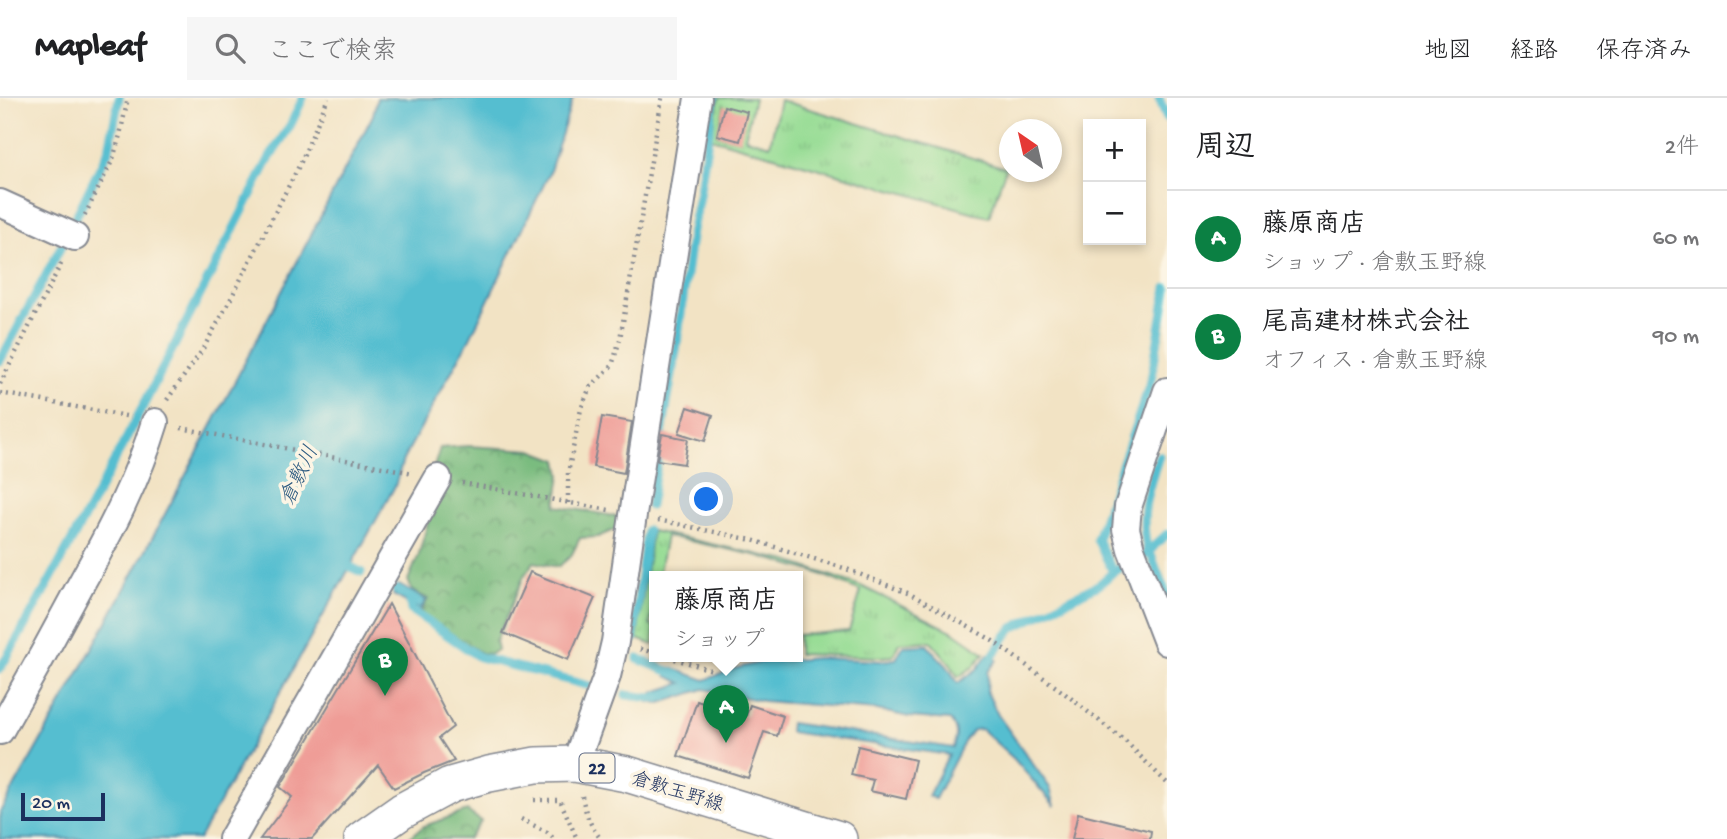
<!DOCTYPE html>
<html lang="ja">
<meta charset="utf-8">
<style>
body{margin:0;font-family:"Gochi Hand","Klee One",sans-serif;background:#f6f6f6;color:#202124}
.controls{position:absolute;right:21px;top:21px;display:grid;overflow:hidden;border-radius:0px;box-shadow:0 4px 10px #0003}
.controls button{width:63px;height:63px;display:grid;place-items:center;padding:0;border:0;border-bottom:2px solid #e0e0e0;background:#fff;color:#202124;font:35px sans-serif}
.compass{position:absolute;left:999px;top:21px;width:63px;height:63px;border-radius:50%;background:#fff;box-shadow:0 4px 10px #0003;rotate:326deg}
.scale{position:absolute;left:21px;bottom:18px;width:84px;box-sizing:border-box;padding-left:7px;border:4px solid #1b2f5e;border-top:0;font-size:19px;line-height:24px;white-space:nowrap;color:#1b2f5e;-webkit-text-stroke:5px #fcf5e5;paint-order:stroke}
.you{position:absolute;left:707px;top:402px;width:24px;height:24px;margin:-18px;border:5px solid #fff;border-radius:50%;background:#1a73e8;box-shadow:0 0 0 10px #1a73e833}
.badge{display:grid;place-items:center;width:46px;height:46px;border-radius:50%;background:#0b8043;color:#fff;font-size:23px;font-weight:700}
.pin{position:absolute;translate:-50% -58px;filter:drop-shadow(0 2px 4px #0008)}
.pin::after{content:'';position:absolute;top:37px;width:24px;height:21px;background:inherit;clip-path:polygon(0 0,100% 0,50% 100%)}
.popup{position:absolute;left:649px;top:473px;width:154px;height:91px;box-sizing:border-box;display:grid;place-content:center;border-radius:0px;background:#fff;filter:drop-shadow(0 2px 5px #0005);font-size:23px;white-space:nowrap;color:#757577}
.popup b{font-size:26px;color:#202124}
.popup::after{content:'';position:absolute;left:50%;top:100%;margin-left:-14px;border:14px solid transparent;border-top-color:#fff}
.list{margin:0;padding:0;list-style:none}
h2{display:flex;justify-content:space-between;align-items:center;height:91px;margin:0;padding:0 28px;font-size:30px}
h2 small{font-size:23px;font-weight:400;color:#757577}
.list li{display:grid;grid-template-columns:46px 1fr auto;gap:21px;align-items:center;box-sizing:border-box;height:98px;padding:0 28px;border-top:2px solid #e0e0e0}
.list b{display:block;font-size:26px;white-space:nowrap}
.list p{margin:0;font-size:23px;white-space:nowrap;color:#757577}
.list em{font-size:23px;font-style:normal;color:#757577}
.icon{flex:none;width:38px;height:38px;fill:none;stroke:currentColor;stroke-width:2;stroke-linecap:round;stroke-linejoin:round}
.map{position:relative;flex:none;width:1167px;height:741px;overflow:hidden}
header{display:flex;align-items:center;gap:42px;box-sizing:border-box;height:98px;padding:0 35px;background:#fff;border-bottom:2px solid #e0e0e0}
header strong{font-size:33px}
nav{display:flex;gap:38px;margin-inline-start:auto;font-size:24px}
.search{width:490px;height:63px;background:#f6f6f6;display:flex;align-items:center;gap:18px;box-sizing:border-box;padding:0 24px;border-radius:0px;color:#757577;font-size:26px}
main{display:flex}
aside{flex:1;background:#fff}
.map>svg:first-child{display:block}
</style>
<header>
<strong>Mapleaf</strong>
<div class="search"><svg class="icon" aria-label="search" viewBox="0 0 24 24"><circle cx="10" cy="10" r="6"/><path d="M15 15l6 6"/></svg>ここで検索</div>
<nav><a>地図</a><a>経路</a><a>保存済み</a></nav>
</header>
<main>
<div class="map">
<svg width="1167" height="741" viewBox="0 0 1167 741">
<defs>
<pattern id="grass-tufts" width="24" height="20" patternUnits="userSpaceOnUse" patternTransform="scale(1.75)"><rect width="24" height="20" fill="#99dd96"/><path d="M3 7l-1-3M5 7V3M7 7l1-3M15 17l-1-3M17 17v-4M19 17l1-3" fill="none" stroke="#83be84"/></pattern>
<pattern id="forest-crowns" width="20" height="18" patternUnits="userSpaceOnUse" patternTransform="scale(1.75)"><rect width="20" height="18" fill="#7abc7f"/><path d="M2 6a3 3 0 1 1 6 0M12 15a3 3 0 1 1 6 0" fill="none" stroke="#63996b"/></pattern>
</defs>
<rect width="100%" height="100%" fill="#fcf5e5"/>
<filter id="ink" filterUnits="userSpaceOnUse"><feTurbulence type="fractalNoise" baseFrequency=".0143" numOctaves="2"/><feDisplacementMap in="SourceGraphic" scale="14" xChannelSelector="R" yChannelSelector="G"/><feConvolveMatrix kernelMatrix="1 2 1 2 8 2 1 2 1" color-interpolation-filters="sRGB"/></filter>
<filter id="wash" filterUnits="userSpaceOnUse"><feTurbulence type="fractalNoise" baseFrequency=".00686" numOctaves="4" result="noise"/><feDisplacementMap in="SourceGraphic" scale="28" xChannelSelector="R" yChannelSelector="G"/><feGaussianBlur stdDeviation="1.57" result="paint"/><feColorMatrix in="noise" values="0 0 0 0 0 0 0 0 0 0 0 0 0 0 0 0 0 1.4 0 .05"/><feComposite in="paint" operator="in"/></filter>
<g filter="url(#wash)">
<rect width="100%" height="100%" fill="#f2e3c4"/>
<!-- grass -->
<path fill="url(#grass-tufts)" stroke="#5a867a" stroke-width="2" fill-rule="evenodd" d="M719,0H754L745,40L770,47L780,2L1006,70L989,119L711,40ZM724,9L740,42L717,37Z
M652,433L788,463L861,488L954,534L984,555L973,569L958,579L950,565L931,543L899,545L893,558L880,559L798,556V537L849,533L861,493L818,475L759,458L666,438L658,479H654V502L650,527L654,529V547L637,541Z"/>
<!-- forest -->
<path fill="url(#forest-crowns)" stroke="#4a766e" stroke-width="2" d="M468,348L532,352L558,362L561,377L556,408L621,419L616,431L598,439L580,440L571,458L558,469L534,464L524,478L496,543L498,551L491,556L481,555L420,515L428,501L412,493L408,482L418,459L430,417L434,369L440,350Z
M467,713L481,723L468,741H408L424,728Z"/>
<!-- water -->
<path fill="#54bed0" stroke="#387697" stroke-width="2" d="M377,0H573L549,76L470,240L403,362L395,388L199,741H0V714C132,486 252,251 373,17Z
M399,487L426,502L420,512L393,497Z
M927,547L947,568L958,585L977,571L988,556L997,562L988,574L987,594L998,617L1050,690L1055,708L1014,661L981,631L973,632L965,642L935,701L928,698L949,657L789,634L790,625L953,650C957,639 958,632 950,622L909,619L877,612L763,603L704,591L658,606L649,604L654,594L682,585L667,578L669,569L705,582L737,570L762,564L819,560L881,563L896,561L903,548Z"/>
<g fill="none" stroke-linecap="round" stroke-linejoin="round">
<!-- stream -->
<path stroke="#54bed0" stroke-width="9" d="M1159,0L1167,20
M1167,190L1151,282L1097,441L1113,474L1150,454L1167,499
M0,263L64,143L109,51L119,0
M650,408L677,246L692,132L699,98L714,0
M1150,454L1154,448L1167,436
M1148,455C1139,417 1147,394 1159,358
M341,464L361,474
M395,491L413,501L410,505L411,512L479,559L590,588
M633,542L647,432
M638,561L678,577
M986,568L1006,538L1013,530L1100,486L1113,474
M0,571C96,405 182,233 269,61L291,26L303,0
M626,597L652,600L662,597"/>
</g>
<g id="blocks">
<!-- building -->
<path fill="#ef9d97" d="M724,8L747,14L740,43L717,37Z
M688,309L713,317L705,343L679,335Z
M602,319L632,324L624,375L593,369Z
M662,336L688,341L684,366L657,362Z
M530,474L595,500L568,562L503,535Z
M389,506L453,629L439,640L454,663L424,675L394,690L378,667L312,741H260L292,699L280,689Z
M697,603L746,618L750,607L783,618L777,638L764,634L748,680L678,658Z
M858,648L915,662L906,701L870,693L873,682L851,677Z
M1078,715L1151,733L1150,741H1072Z"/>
</g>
</g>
<g filter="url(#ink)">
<use href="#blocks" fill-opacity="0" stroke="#868991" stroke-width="2"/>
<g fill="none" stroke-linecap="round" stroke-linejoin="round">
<defs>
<path id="minor" d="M0,105L75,139
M1167,293L1128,409L1126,431L1131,451L1167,544
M0,633C28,584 55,535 81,486C110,434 138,381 155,324
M575,666L607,578L615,544L633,417L698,0
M232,741L438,380"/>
<path id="major" d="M362,741L402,713L450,687L489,676L536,667L575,666L627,676L839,741"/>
</defs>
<!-- minor casing -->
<use href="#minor" stroke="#868991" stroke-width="30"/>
<!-- major casing -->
<use href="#major" stroke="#868991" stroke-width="38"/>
<!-- path -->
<path stroke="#868991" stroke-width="4.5" stroke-dasharray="2 5" stroke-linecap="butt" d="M85,117L113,61L120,37L128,0
M0,286L63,162
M0,295L131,319
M167,302L201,254L225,212L301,64L328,0
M181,330L413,375
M462,385L609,412
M568,405V375L581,311L590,289L612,268L620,241L662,0
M658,422L752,442L844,470L910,496L990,541L1063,594L1126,644L1167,685
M640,551L654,555
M668,559L712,572
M582,698C585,714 590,728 601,741
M534,702H560L577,741
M521,721L547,734L554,741"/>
<!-- minor -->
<use href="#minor" stroke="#fff" stroke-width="26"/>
<!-- major -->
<use href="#major" stroke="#fff" stroke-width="35"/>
</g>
</g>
<g text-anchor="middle" stroke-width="7" stroke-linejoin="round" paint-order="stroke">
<!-- shield labels -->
<rect fill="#fcf5e5" stroke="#5e6a86" stroke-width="2" x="579.5" y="655.5" width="35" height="29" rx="5"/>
<g font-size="18" font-weight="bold" fill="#1b2f5e">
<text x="597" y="676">22</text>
</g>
<!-- street labels -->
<g font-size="19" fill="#1b2f5e" stroke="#fcf5e5">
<text transform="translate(678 692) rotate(17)" y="7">倉敷玉野線</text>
</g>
<!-- water labels -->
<g font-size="21" font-style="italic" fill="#2c5a80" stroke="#fcf5e5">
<text transform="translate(298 377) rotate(-65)" y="7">倉敷川</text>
</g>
</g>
</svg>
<div class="controls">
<button>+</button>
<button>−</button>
</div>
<svg class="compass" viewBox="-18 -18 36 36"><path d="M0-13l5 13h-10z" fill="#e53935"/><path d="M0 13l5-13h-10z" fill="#757577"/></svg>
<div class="scale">20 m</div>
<div class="you"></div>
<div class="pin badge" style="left:726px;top:645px">A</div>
<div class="popup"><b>藤原商店</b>ショップ</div>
<div class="pin badge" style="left:385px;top:598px">B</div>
</div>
<aside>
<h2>周辺<small>2件</small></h2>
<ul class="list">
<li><span class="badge">A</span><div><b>藤原商店</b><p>ショップ · 倉敷玉野線</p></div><em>60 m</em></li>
<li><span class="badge">B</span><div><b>尾高建材株式会社</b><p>オフィス · 倉敷玉野線</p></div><em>90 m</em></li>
</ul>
</aside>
</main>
